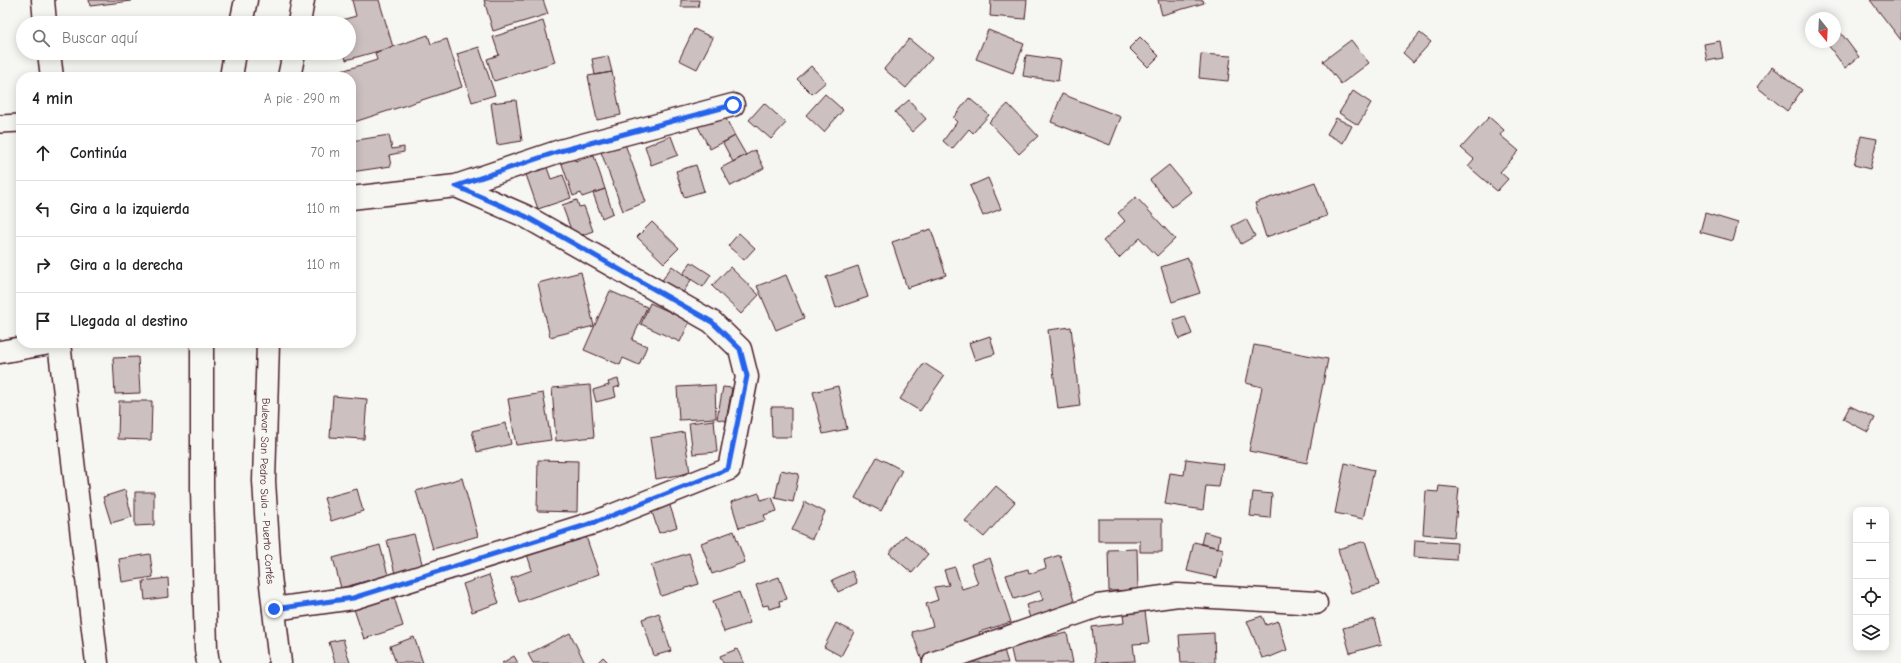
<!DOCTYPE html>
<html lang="es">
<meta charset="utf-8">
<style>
body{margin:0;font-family:"Comic Neue",sans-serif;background:#f2f2f2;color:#202124}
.controls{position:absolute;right:12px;bottom:12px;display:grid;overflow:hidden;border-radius:8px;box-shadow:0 2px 10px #0003}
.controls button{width:36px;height:36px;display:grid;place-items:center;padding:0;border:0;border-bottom:1px solid #e0e0e0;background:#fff;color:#202124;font:20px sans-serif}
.compass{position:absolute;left:1805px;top:12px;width:36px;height:36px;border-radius:50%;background:#fff;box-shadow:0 2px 10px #0003;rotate:162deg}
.stop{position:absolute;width:12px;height:12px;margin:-9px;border:3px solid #2563eb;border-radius:50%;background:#fff}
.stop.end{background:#2563eb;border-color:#fff;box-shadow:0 1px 4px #0008}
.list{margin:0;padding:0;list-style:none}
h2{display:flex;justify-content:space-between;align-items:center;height:52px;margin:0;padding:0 16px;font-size:17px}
h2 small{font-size:13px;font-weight:400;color:#757577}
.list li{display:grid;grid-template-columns:26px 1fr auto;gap:12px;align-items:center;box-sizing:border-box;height:56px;padding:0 16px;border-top:1px solid #e0e0e0}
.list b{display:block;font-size:15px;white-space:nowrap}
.list em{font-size:13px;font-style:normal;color:#757577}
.icon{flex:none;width:22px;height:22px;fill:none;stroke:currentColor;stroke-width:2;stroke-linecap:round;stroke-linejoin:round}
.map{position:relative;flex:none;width:1901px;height:663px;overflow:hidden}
.search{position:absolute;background:#fff;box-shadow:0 2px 10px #0003;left:16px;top:16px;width:340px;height:44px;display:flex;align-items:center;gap:10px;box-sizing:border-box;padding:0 14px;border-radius:22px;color:#757577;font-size:15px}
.panel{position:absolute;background:#fff;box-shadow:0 2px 10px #0003;left:16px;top:72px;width:340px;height:276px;border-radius:16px}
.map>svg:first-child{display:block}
</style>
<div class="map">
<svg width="1901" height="663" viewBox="0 0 1901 663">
<rect width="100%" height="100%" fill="#f6f6f2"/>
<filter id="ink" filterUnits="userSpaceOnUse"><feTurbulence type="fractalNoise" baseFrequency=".025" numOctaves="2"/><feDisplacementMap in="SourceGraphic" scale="8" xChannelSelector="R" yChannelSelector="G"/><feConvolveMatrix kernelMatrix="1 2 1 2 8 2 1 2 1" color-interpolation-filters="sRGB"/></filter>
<g filter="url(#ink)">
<!-- building -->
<path fill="#ccc1c0" stroke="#4a1f2b" d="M89,0H131V1L90,6Z
M352,0H379L393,47L346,60L344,53H349V23L335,22L356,16Z
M484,0H543L548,14L493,31Z
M681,0H699L698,7H681Z
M991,0H1027L1025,19L990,16Z
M1158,0H1203L1204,3L1162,15Z
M1870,0H1901V40Z
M543,21L555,62L494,81L487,59L499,55L493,37Z
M1835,25L1859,57L1845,68L1826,42H1835Z
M694,29L713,38L697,69L679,60Z
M988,30L1024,44L1013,73L976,59Z
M1420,33L1431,42L1413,62L1403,53Z
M428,35L431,44L447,39L462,87L351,123V97H352L351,77H333L332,74L377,60L375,53Z
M1140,37L1159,56L1148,67L1129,48Z
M909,39L932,58L906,88L884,69Z
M1351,40L1369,63L1341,84L1323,61Z
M1720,41L1723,58L1707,61L1704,44Z
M479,47L495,95L472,102L457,54Z
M1201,54L1231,56L1228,81L1199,78Z
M1026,55L1061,60L1058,81L1023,76Z
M608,56L612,72L595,75L592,59Z
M811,66L826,82L812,94L797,79Z
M1772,67L1802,90L1787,111L1757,87Z
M612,72L621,115L597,120L588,76Z
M1353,91L1371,103L1358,125L1339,113Z
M825,94L843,110L824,132L806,115Z
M1062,94L1121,117L1110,145L1051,122Z
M969,98L989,115L973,133L969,129L952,149L943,141L957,122L953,118Z
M516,100L522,141L497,145L491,103Z
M909,100L926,119L912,132L895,112Z
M764,103L786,123L771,139L749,120Z
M1008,104L1038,136L1019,154L989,122Z
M722,111L735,136L710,149L697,125Z
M1489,117L1504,130L1500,135L1519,151L1500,172L1508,179L1497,191L1468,166L1474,159L1461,148Z
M1336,118L1352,126L1343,143L1327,134Z
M389,135L392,149L404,147V152L389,155L391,166L351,172V141Z
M671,136L678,155L651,165L645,146Z
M735,136L746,155L733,162L723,143Z
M1861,136L1877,139L1870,169L1854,165Z
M625,144L646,202L623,211L601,152Z
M755,150L764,168L731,186L721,168Z
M594,156L605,189L582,197L581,193L573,196L561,161L574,157L575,161Z
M545,162L551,179L563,175L571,198L538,209L524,169Z
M696,165L704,191L684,197L676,171Z
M1169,165L1191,192L1172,207L1150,180Z
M988,178L1001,209L983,216L970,186Z
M1315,182L1327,216L1266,237L1255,203Z
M605,189L613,213L602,218L593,193Z
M1136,197L1175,239L1157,256L1140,238L1119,258L1103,241L1125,221L1118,213Z
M577,200L579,207L584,206L593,231L574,238L562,205Z
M1705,213L1738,223L1733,241L1700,232Z
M1246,219L1255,236L1241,244L1232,226Z
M652,222L679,248L664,263L637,237Z
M931,229L946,275L907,288L892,242Z
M739,233L755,248L744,260L728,246Z
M1188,258L1200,293L1172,302L1161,267Z
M691,262L711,275L703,287L683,274Z
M672,266L691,280L681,296L661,282Z
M858,266L868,297L836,308L826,277Z
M730,267L759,295L741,314L712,286Z
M581,272L594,326L550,337L538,283Z
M786,275L804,318L776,330L757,286Z
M610,291L647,307L632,340L647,346L639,365L623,358L620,365L584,350Z
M650,303L690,321L680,342L641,324Z
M1185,316L1192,334L1179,339L1173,320Z
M1071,327L1080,406L1058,409L1048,330Z
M990,336L995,354L975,360L969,343Z
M1254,345L1328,359L1307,463L1249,451L1262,387L1246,383Z
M138,357L140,393L115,394L113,358Z
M924,363L944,376L920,411L900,399Z
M618,379L620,386L614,388L616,397L596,402L593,390L609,385L608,382Z
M590,385L594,437L556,441L552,388Z
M715,385L716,418L679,420L677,387Z
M838,386L847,429L823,434L813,392Z
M723,387L732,388L726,421L717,419Z
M543,393L551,440L516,445L508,399Z
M333,396L367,399L364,439L330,437Z
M119,401H152L151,440L118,439Z
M1850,406L1875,418L1868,432L1843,419Z
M771,407H791V437H772Z
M714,420L717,452L693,454L689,423Z
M506,423L511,444L477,452L472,431Z
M684,432L690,473L656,479L650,438Z
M877,457L902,470L881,511L855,498Z
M1186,459L1223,464L1219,487L1206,486L1203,510L1165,504L1170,473L1184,475Z
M538,460L578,461L577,512L537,511Z
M1345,463L1374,470L1363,519L1335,513Z
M781,470L799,474L793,502L775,498Z
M462,478L478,536L433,549L416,491Z
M996,486L1015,502L984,537L965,521Z
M1439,486L1459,488L1454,537L1423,534L1426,491L1438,492Z
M357,489L363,511L331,521L324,498Z
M125,490L132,517L111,523L103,497Z
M135,492H154V525L135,526Z
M1253,492L1272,494L1270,518L1250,516Z
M759,493L761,500L772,497L777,511L764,515L766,520L739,528L731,502Z
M805,502L825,512L812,539L792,530Z
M669,503L677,527L659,533L651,509Z
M1098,519H1162V552H1140V541H1098Z
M584,531L599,574L519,602L511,578L532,570L526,551Z
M734,531L745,562L712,574L701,543Z
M1204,532L1220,536L1218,548L1201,544Z
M414,534L423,567L395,574L387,540Z
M905,535L928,554L912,573L889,553Z
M1415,540L1457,543L1456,560L1414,557Z
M1365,541L1379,585L1351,593L1338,549Z
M1194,542L1224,549L1217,578L1187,571Z
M380,545L388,575L341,588L333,558Z
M1137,549L1138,590L1109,591L1108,550Z
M689,553L699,584L661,596L651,565Z
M150,554L153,577L122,582L119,559Z
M1060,555L1075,604L1030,618L1026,605L1043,600L1040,591L1014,599L1006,575L1028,569L1029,574L1046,568L1044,560Z
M990,558L1011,622L979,632L981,638L922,661L912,632L933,626L926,604L938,600L934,587L949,585L944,570L955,567L962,589L978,584L971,564Z
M852,571L857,583L838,592L832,580Z
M489,575L499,603L472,612L463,584Z
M779,577L787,599L779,601L780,606L769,609L768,605L763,606L756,585Z
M168,578L169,597L145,600L143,581Z
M739,592L750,623L724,632L713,601Z
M393,594L403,626L364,639L353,606Z
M1145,611L1149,643L1133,644L1135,661L1096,663L1092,627L1124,623L1123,614Z
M659,613L671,651L654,656L642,619Z
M1262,616L1266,625L1278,621L1287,650L1270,657V656L1262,658L1247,621Z
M1375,619L1382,644L1350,653L1343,628Z
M836,623L854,632L841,656L824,647Z
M570,633L585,663H533L528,654Z
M1067,633L1073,663H1014L1010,645Z
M1214,633L1215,663H1181L1179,635Z
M414,637L423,663H396L390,646Z
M343,639L350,663H335L329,642Z
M737,649L744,663H723L720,656Z
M1004,650L1008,663H962Z
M514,656L518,663H502Z
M603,657L609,663H597Z"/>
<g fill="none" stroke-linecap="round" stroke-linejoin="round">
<defs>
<path id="service" d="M0,124L21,123"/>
<path id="minor" d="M43,0L45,23
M49,53L52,77
M351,198L456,186L560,151L733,105
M59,343L97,663
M0,352L50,343
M274,609L353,598L596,522L729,469L747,377L740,349L712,322L525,216L456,186
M934,663L1098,606L1178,595L1316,603"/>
<g id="trunk">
<path d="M241,23L246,0"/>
<path d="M299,23L303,0"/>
<path d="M231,77L235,53"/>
<path d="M289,77L294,53"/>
<path d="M202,343V489L206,649L208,663"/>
<path id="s1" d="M268,343L264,481L270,576L280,663"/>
</g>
</defs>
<!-- service casing -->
<use href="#service" stroke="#4a1f2b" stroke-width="20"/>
<!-- minor casing -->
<use href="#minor" stroke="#4a1f2b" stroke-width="25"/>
<!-- trunk casing -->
<use href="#trunk" stroke="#4a1f2b" stroke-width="25"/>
<!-- service -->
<use href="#service" stroke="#f6f6f2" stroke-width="17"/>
<!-- minor -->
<use href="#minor" stroke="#f6f6f2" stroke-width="22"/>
<!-- trunk -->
<use href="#trunk" stroke="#f6f6f2" stroke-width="22"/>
</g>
</g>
<g fill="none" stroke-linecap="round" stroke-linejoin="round" filter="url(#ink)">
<!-- route -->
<path stroke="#2563eb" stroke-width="5" d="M274,609L353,598L596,522L728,469L747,376L740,349L712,322L525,216L456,186L560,151L733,105"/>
</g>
<g text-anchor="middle" stroke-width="4" stroke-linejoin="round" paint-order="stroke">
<!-- street labels -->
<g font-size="11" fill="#4a1f2b" stroke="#f6f6f2">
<text dy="4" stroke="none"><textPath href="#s1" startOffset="148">Bulevar San Pedro Sula - Puerto Cortés</textPath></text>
</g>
</g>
</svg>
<div class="controls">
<button>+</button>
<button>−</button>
<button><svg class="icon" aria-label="locate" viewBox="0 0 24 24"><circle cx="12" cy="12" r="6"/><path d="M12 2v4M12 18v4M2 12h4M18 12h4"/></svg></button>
<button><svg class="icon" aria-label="layers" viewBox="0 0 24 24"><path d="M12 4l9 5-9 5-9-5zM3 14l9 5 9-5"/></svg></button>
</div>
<svg class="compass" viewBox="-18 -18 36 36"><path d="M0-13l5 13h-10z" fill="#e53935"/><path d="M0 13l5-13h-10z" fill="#757577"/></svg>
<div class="stop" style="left:733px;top:105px"></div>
<div class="stop end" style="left:274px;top:609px"></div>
<div class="search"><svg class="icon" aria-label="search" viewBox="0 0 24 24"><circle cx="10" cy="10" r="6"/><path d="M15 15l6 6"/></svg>Buscar aquí</div>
<section class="panel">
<h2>4 min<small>A pie · 290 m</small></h2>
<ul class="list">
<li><svg class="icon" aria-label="ahead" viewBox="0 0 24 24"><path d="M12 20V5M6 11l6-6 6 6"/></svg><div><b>Continúa</b></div><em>70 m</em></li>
<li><svg class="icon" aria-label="left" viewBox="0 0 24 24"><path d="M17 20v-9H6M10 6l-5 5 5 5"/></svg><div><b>Gira a la izquierda</b></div><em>110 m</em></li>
<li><svg class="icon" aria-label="right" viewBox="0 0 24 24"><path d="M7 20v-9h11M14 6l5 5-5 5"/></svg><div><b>Gira a la derecha</b></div><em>110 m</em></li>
<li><svg class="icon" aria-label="arrive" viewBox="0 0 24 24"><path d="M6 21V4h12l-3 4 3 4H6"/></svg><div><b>Llegada al destino</b></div></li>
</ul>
</section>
</div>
